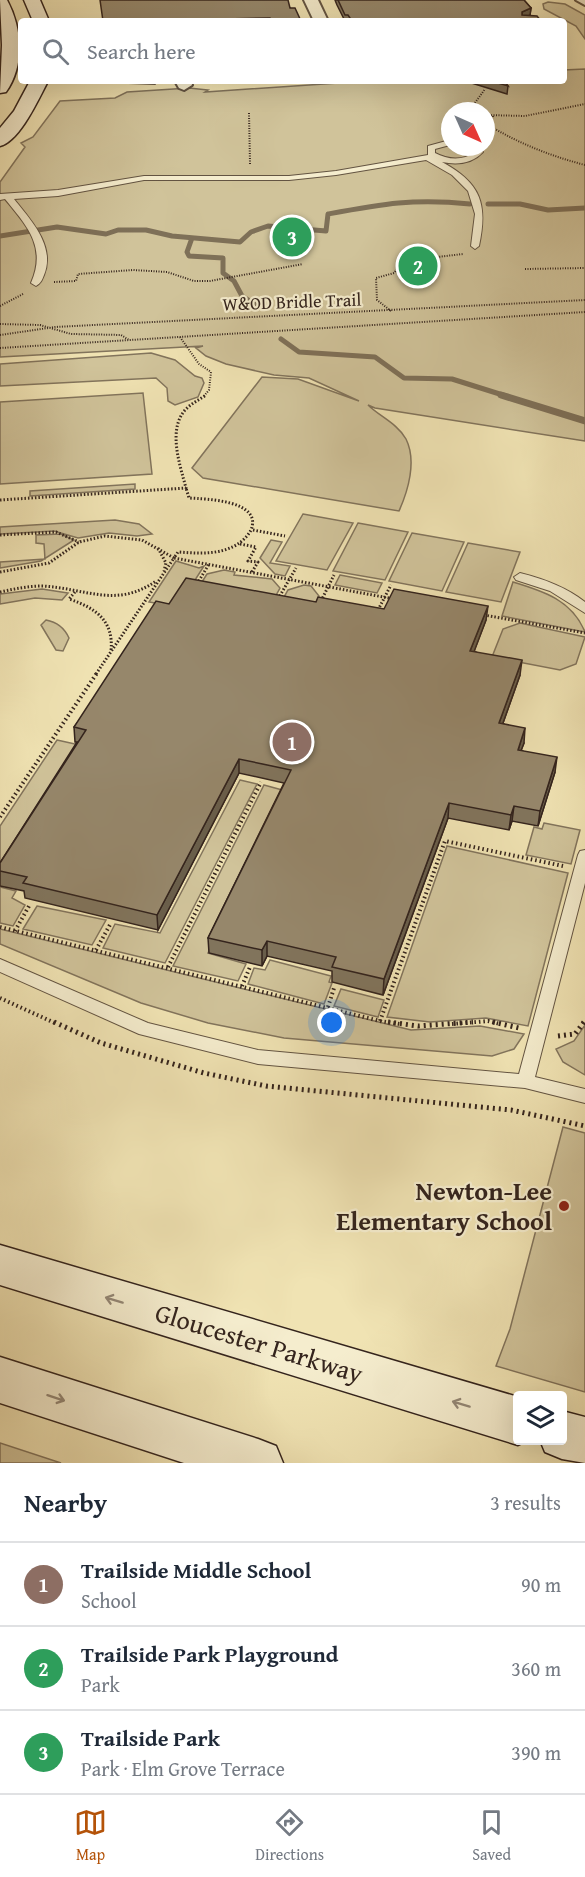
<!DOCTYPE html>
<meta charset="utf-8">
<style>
body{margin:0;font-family:"Gentium Book Plus",serif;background:#f2f2f3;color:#1f2937}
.controls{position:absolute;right:18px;bottom:18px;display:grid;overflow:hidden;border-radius:6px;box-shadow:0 6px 24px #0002}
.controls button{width:54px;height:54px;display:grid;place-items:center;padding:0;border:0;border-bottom:2px solid #e0e1e3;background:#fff;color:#1f2937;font:30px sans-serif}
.compass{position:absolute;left:441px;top:102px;width:54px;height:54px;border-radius:50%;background:#fff;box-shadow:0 6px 24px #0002;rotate:135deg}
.you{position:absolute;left:332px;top:1023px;width:21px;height:21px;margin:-15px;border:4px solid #fff;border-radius:50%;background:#1a73e8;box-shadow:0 0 0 9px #1a73e833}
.badge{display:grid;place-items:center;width:39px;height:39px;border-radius:50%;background:#b45309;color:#fff;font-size:20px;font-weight:700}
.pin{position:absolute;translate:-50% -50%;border:3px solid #fff;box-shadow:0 2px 6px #0006}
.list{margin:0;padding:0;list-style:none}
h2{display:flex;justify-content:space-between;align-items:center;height:78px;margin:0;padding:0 24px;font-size:26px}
h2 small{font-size:20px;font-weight:400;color:#747a83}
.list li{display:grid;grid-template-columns:39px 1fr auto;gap:18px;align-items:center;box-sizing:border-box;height:84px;padding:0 24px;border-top:2px solid #e0e1e3}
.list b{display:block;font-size:22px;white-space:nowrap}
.list p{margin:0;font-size:20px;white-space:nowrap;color:#747a83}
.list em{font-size:20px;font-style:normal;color:#747a83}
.icon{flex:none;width:33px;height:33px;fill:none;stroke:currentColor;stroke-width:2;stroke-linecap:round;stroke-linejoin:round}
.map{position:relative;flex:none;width:585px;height:1463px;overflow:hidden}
.search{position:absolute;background:#fff;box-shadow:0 6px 24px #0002;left:18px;right:18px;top:18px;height:66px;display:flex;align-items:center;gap:15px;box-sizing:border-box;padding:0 21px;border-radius:6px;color:#747a83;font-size:22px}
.sheet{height:330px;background:#fff}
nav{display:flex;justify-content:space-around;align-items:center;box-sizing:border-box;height:84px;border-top:2px solid #e0e1e3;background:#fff;font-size:16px;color:#747a83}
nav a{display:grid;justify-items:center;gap:3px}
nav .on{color:#b45309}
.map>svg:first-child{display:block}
</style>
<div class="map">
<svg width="585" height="1463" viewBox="0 0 585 1463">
<rect width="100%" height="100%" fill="#f0e3b3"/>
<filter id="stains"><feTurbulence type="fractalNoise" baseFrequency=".00333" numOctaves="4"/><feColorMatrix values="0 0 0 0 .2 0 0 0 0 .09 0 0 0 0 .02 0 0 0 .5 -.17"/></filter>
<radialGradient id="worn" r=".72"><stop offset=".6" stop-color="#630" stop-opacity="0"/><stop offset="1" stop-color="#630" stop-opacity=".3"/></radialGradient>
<!-- green -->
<path fill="#d0c39a" stroke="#82745c" stroke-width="1.5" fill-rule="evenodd" d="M548,2L565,4L585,15V39L576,26L544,9L543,4Z
M585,69V441L375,408L368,405C379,416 398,424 406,439C417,461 408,491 399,511L203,478L192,468L262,377L298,379L359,401L309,378L274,375L226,364L206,356L196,348L203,346L0,357V182L25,147L21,143L33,137L60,101L115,98L127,92L189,88L208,90L205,92L368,81H564V70ZM450,111H486V147H450Z
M151,353L175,360L195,376L202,378L204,383L198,397L175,405L168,401L167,388L156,378L0,386V364Z
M143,393L152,474L0,484V402Z
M135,484V489L30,496V491Z
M303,514L353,523L327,570L276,561Z
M115,520L139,524L152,534L137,536L109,533L78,538L54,531L0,534V527Z
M358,523L408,532L385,580L333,571Z
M412,533L464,542L442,591L389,581Z
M61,534L74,540L41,561L0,568V562L45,559L44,544L36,543V535Z
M271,540L282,542L270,563L290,566L285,576L275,574L260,558Z
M468,543L520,552L501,602L446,592Z
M176,561L199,568L204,566L188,591L172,606L149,602Z
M224,570L235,572L234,575L272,579L280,588L270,606L195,593L207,574Z
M340,575L382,583L377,593L335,585Z
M513,582C543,591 572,600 585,632L502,616Z
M304,585L311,586L319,596L310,614L278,608L288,590Z
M42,589L68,593L62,600L35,598L0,604V594Z
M46,620C57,622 64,627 69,638L63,651L56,650L41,625Z
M520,623L585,637L576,664L560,670L492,657L503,629Z
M57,740L84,746L0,880V826Z
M240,780L257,784L165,963L103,948L115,924L160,933Z
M264,785L286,791L208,953L246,964L238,981L173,966Z
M544,823L580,830L571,864L526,855L534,827L542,829Z
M447,846L568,873L528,1026L486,1018L430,1022L387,1017Z
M0,887L16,891L12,898L25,905L13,926L0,923Z
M37,906L106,920L92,945L23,929Z
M0,929L411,1030L480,1026L524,1034L514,1049L492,1056L284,1038L208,1023L141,1003L0,944Z
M270,960L331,976L329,982L332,983L324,1004L248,984L254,968L265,970Z
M341,989L384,1000L378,1017L334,1006Z
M585,1025V1075L563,1062L556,1049L574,1041Z
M563,1127L585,1133V1392L496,1366L510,1329Z
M0,1443L61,1463H0Z"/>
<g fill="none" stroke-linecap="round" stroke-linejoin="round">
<!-- stream-far1 -->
<path stroke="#7e7058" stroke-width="5" d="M488,204H520L548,210L585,208
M0,236L57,227L106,234L118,230H146L172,236L240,242L251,232L268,226L326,231L328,214C382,204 414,198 470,204
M192,238L187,252L189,256L223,258V273L234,281L242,296L259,307
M281,339L299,352L375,357L404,378L452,379L506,396"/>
<!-- stream -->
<path stroke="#7e7058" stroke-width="7" d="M501,395L585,421"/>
<defs>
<path id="lane" d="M450,140V145L435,149V153C448,160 463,161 475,152L471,147H479L483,152C472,164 457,165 442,162C481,183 488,204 479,246L475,249L471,246L475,214L468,191L452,175L426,160L336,175L289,180H144L58,196L14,199C30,219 56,246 44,275C42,280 41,283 36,286L31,283C47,247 27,226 5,199L0,200V194L58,190L144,176H289L336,171L428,155V146Z
M520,573C544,579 566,587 585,602V613L550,591L516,580L514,577Z
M585,850V883L535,1077L585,1089V1103L525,1088L258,1064L139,1034L0,972V959L148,1023L258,1050L519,1074L578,855L580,851Z"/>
<path id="street" d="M304,0H318L328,21H314Z
M576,0H585V5Z
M175,81H191L192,85L184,90L179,88Z"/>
<path id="secondary" d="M0,0H7C22,28 25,65 6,92L0,93L2,45Z
M24,0H40L49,21H33Z
M30,81H48C39,98 20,141 0,146V128L14,111Z
M0,1245L518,1397V1440H528L518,1445L0,1285Z
M0,1357L258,1439L276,1446L283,1463H184L0,1403Z
M562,1411L585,1417V1463L562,1459L545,1452L540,1440H562Z"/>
</defs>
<!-- lane casing -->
<use href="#lane" stroke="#635442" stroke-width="2"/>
<!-- street casing -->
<use href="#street" stroke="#635442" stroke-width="4"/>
<!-- secondary casing -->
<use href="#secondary" stroke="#34241d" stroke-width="3"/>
<!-- path-far3 -->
<path stroke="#34241d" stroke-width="2" stroke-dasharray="1 1.5" stroke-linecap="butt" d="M469,111L485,89
M249,113L250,164
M486,115L525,116L585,104
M493,116L490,126C520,144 551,156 585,165
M525,269L585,268
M54,282L76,281L78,274L133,270L167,272L194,281H210L303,264
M0,306L23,294
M391,311L377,300L376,278L394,273L403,261L463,254
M0,324L40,325L71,334L121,335L129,340
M0,335L55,327L585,300
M180,337L199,364L211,372L209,390L204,396
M0,348L585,312"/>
<!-- path-far2 -->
<path stroke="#34241d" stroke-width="3" stroke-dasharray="1.5 2" stroke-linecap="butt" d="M0,500L186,488C180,465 167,429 186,409C192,403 199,400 206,395
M253,530L285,536
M0,535L56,532L79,542
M240,544L256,547L248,561L258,562L252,572
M158,548L166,563L164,571
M0,572L49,563L79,542L105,536L142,540L174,558L178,552C195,553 213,555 230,548C238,545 247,538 251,530C263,500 205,499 189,498L186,488
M197,584L209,564
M0,592C14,589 28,586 42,586C85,588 116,609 156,581
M75,592L69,599C96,608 114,621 111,651
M278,599L296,568
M321,601L334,575
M378,610L391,585
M484,615L585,633
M96,674L174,558L394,599"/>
<!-- path-far1 -->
<path stroke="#34241d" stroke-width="4" stroke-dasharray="1.5 3" stroke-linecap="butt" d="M0,817L97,673
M0,927L380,1021L445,841L563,866
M15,931L29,906
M96,950L111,923
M168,967L261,782
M242,986L250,967
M0,998L57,1024
M328,1007L334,988
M380,1021L400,1024
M452,1024L488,1021L500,1024
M583,1024L585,1020"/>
<!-- path -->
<path stroke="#34241d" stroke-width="5" stroke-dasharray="2 4" stroke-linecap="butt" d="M54,1022L101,1043L204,1073L266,1086L511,1110L585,1126
M388,1022L418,1026L473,1022
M493,1022L519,1028
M558,1036L575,1034L584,1022"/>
<!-- lane -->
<use href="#lane" fill="#f5edce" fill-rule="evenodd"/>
<!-- street -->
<use href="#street" fill="#f5edce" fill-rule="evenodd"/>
<!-- secondary -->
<use href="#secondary" fill="#f5edce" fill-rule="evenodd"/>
</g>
<!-- wall -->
<path fill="#81745c" stroke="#34241d" stroke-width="1.5" d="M335,0H524L531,8L530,15L528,16L541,21H345L337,5Z
M290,8L301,21H103Z
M120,81H155V84L120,83Z
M465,81H504L508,86L507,94Z
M316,602L486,620L474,651L520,675L503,723L524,743L521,750L555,772L538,826L512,821L509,830L448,818L383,995L332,982V971L267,956L262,966L209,953L208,938L284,783L239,773L158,930L25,898L24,891L0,886V863L77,742H75L74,727L169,604Z"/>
<!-- shaded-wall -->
<path fill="#695e4b" stroke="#34241d" stroke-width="1.5" d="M531,8L530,15L522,19V12Z
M488,606L486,620L469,665L470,651Z
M522,660L520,675L498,737L499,723Z
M525,728L524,743L516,764L518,750Z
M557,757L555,772L538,826L540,811Z
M239,759V773L158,930L157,915Z
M449,803L448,818L383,995L384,979Z
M514,806L512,821L509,830L511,815Z
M267,941V956L262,966V950Z"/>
<!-- building -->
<path fill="#96876b" stroke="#34241d" stroke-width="1.5" d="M100,0H288L290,8H295L301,21H271L270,18L225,19L226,21H103Z
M338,0H524L531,8L522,12V15L537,16L541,21H352L348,15H345Z
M491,81H504L508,86Z
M186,578L316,602L318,597L384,609L394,589L488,606L470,651L522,660L499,723L525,728L518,750L557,757L540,811L514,806L511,815L449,803L384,979L332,967L336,957L267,941L262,950L208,938L291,770L239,759L157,915L23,883L27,877L0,871V863L86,730L74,727L156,601L169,604Z"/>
<!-- one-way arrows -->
<defs><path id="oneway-shaft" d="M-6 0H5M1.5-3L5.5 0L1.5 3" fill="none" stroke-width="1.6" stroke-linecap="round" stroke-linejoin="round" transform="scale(1.5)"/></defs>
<g stroke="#948876">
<use href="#oneway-shaft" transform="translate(114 1300) rotate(-163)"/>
<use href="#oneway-shaft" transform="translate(56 1398) rotate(18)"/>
<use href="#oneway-shaft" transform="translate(461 1404) rotate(-163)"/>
</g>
<!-- markers -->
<circle fill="#8f2418" stroke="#f5edce" stroke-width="2" cx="564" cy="1206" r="6"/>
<g text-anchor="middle" stroke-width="4.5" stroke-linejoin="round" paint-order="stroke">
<!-- far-street labels -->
<g font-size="18" fill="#34241d" stroke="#f5edce">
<text transform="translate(292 302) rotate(-2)" y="6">W&amp;OD Bridle Trail</text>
</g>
<!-- near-poi labels -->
<g font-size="26" font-weight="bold" fill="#34241d" stroke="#f5edce" text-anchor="end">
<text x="552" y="1200">Newton-Lee<tspan x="552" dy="30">Elementary School</tspan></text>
</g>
<!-- near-street labels -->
<g font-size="26" fill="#34241d" stroke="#f5edce">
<text transform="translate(259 1343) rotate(17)" y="9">Gloucester Parkway</text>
</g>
</g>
<rect width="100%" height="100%" filter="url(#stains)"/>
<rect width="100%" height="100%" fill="url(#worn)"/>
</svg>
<div class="controls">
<button><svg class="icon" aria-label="layers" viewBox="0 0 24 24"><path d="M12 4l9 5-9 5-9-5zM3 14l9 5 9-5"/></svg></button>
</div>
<svg class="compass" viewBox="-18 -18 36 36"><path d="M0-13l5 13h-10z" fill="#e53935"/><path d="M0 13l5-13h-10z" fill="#747a83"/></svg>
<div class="you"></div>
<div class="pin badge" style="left:292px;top:742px;background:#8d6e63">1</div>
<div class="pin badge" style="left:418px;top:266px;background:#2e9e5b">2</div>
<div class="pin badge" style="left:292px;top:237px;background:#2e9e5b">3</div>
<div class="search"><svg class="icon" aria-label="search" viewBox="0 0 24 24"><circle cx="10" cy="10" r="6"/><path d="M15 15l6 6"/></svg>Search here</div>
</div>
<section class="sheet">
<h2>Nearby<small>3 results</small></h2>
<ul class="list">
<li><span class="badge" style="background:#8d6e63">1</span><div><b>Trailside Middle School</b><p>School</p></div><em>90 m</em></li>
<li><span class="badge" style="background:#2e9e5b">2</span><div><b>Trailside Park Playground</b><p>Park</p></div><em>360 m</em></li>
<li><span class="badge" style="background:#2e9e5b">3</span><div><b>Trailside Park</b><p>Park · Elm Grove Terrace</p></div><em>390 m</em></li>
</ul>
</section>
<nav>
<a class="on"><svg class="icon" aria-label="map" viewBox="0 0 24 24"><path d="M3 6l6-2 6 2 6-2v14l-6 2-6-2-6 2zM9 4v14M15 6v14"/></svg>Map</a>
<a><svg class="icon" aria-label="directions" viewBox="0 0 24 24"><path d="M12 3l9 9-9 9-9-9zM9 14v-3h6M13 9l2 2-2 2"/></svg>Directions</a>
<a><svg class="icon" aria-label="saved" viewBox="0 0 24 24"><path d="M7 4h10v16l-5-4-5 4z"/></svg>Saved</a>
</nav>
